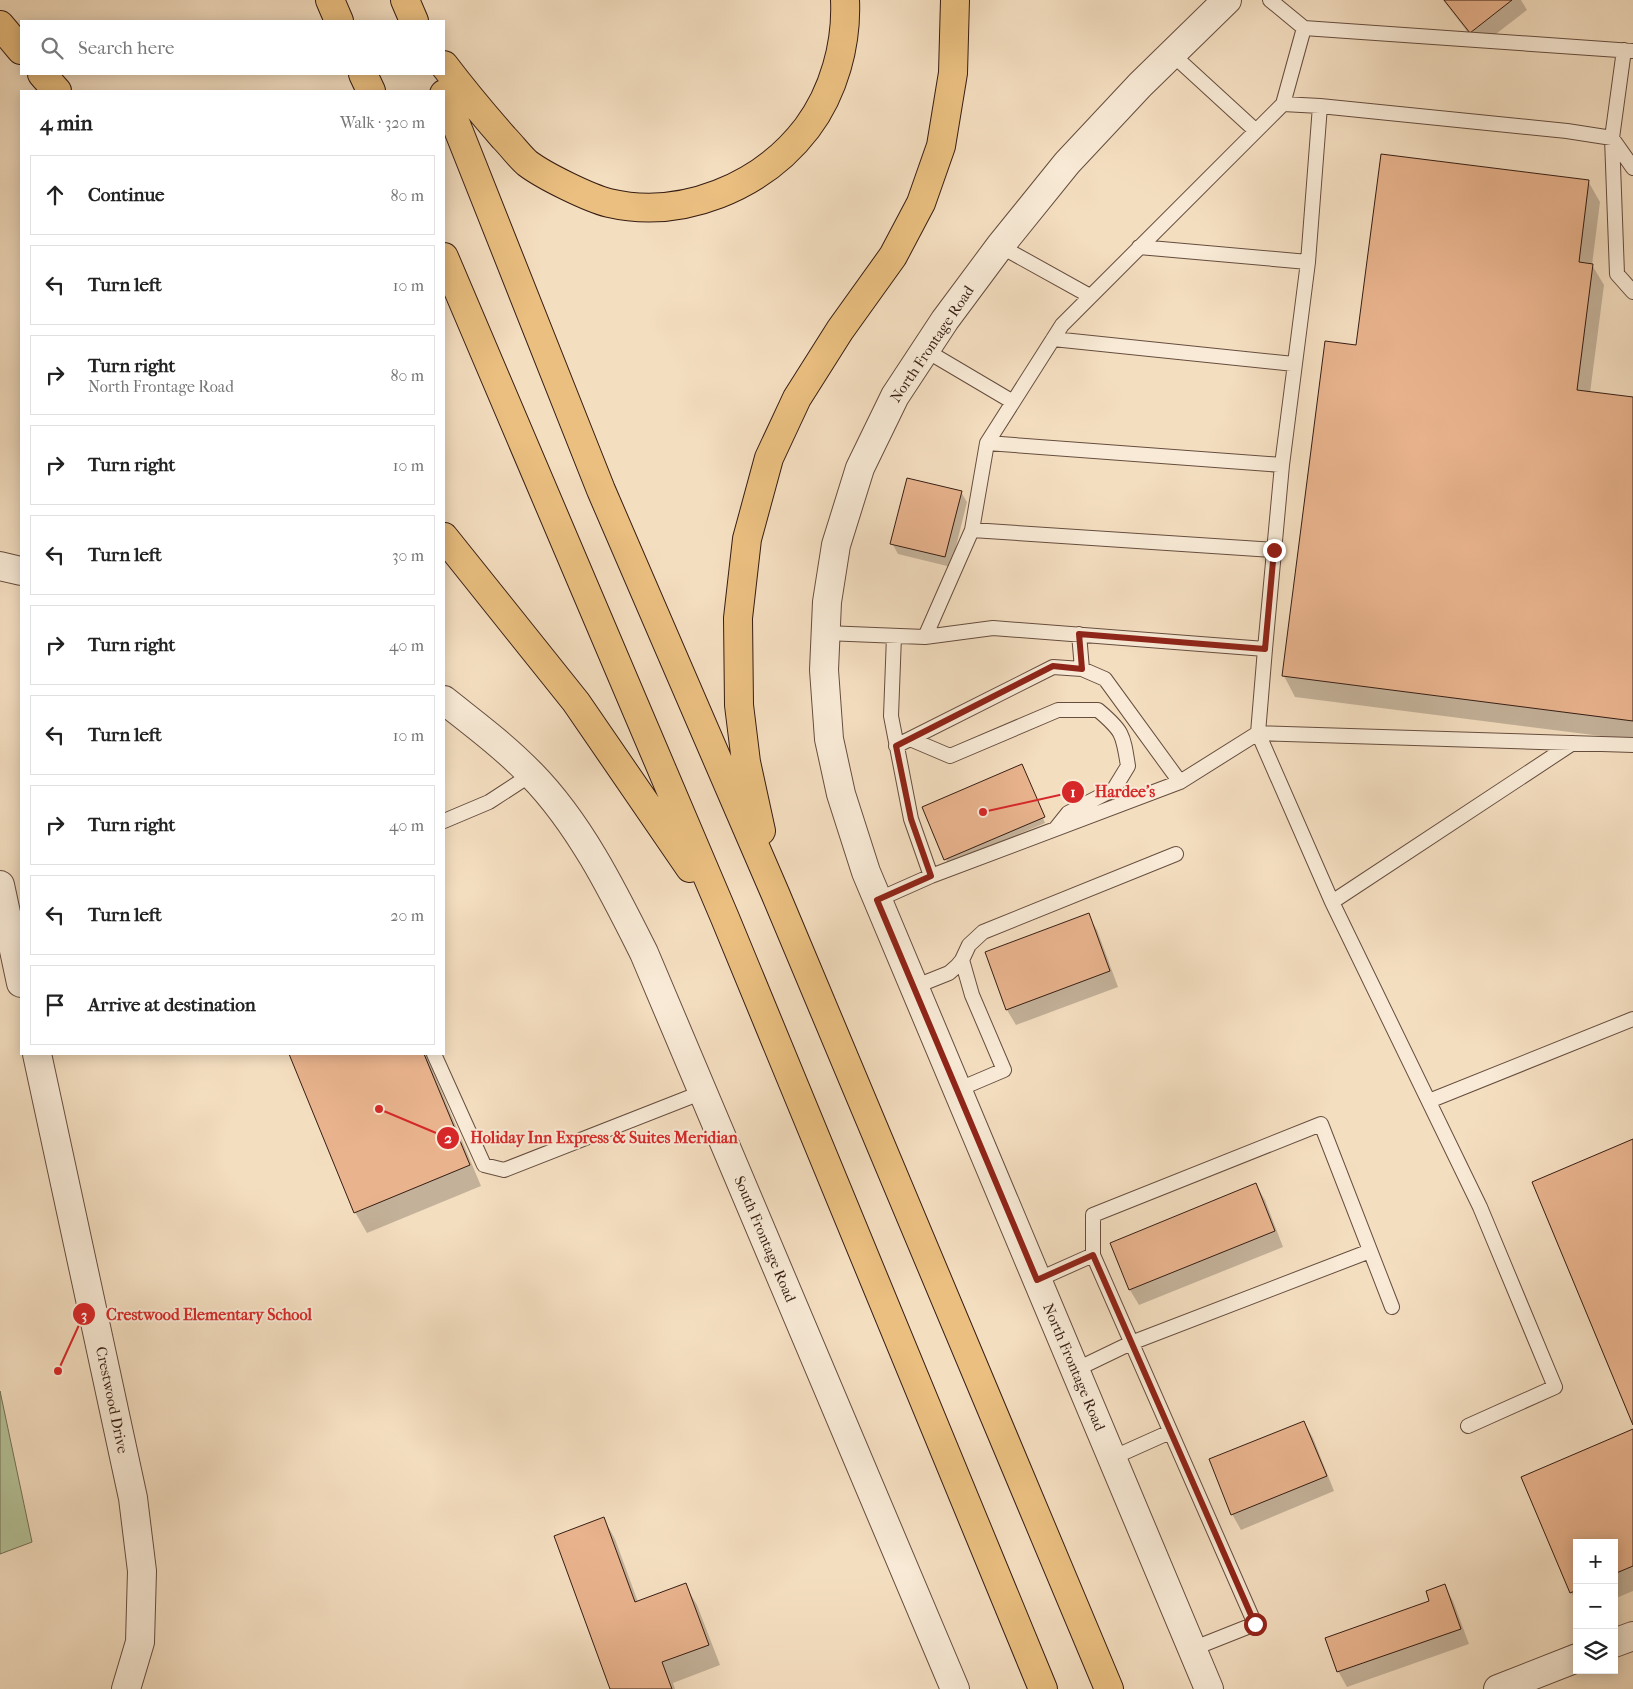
<!DOCTYPE html>
<meta charset="utf-8">
<style>
body{margin:0;font-family:"IM FELL French Canon",serif;background:#f6f6f6;color:#222}
.controls{position:absolute;right:15px;bottom:15px;display:grid;overflow:hidden;border-radius:0px;box-shadow:0 2px 12px #0003}
.controls button{width:45px;height:45px;display:grid;place-items:center;padding:0;border:0;border-bottom:1px solid #e0e0e0;background:#fff;color:#222;font:25px sans-serif}
.stop{position:absolute;width:15px;height:15px;margin:-11px;border:4px solid #8f2418;border-radius:50%;background:#fff}
.stop.end{background:#8f2418;border-color:#fff;box-shadow:0 1px 5px #0008}
.list{margin:0;padding:0;list-style:none}
h2{display:flex;justify-content:space-between;align-items:center;height:65px;margin:0;padding:0 20px;font-size:21px}
h2 small{font-size:16px;font-weight:400;color:#767676}
.list li{display:grid;grid-template-columns:32px 1fr auto;gap:15px;align-items:center;box-sizing:border-box;height:80px;margin:0 10px 10px;padding:0 10px;border:1px solid #e0e0e0;border-radius:0px}
.list b{display:block;font-size:19px;white-space:nowrap}
.list p{margin:0;font-size:16px;white-space:nowrap;color:#767676}
.list em{font-size:16px;font-style:normal;color:#767676}
.icon{flex:none;width:28px;height:28px;fill:none;stroke:currentColor;stroke-width:2;stroke-linecap:round;stroke-linejoin:round}
.map{position:relative;flex:none;width:1633px;height:1689px;overflow:hidden}
.search{position:absolute;background:#fff;box-shadow:0 2px 12px #0003;left:20px;top:20px;width:425px;height:55px;display:flex;align-items:center;gap:12px;box-sizing:border-box;padding:0 18px;border-radius:0px;color:#767676;font-size:19px}
.panel{position:absolute;background:#fff;box-shadow:0 2px 12px #0003;left:20px;top:90px;width:425px;height:965px;border-radius:0px}
.map>svg:first-child{display:block}
</style>
<div class="map">
<svg width="1633" height="1689" viewBox="0 0 1633 1689">
<rect width="100%" height="100%" fill="#f4dec0"/>
<filter id="stains"><feTurbulence type="fractalNoise" baseFrequency=".004" numOctaves="4"/><feColorMatrix values="0 0 0 0 .2 0 0 0 0 .09 0 0 0 0 .02 0 0 0 .5 -.17"/></filter>
<radialGradient id="worn" r=".72"><stop offset=".6" stop-color="#630" stop-opacity="0"/><stop offset="1" stop-color="#630" stop-opacity=".3"/></radialGradient>
<!-- green -->
<path fill="#b4c298" stroke="#757056" d="M0,1391L32,1542L0,1554Z"/>
<!-- shadow -->
<path fill="#0003" d="M1443,0H1521L1527,10L1479,47Z
M1588,181L1600,202L1592,265L1604,285L1590,393L1633,399V740L1295,697L1284,676L1357,346Z
M961,492L967,502L951,567L898,554L892,543Z
M1023,769L1045,823L948,864L946,859Z
M1088,915L1097,930L1118,987L1016,1025L1007,1010L986,953Z
M290,1054H426L481,1186L367,1233L355,1212Z
M1256,1185L1265,1200L1283,1247L1139,1305L1130,1290L1112,1243Z
M1304,1422L1313,1438L1334,1491L1241,1530L1232,1514Z
M1633,1430V1591L1614,1599V1543H1577V1603L1571,1592L1523,1477Z
M604,1519L615,1539L638,1602L685,1585L697,1605L720,1665L673,1683L675,1689H611Z
M1445,1586L1453,1601L1469,1644L1347,1687L1338,1671L1430,1602Z"/>
<!-- building -->
<path fill="#e8b38d" stroke="#361d13" d="M1444,0H1512L1470,33Z
M1381,154L1589,180L1579,262L1593,264L1577,390L1633,397V721L1282,676L1325,341L1356,345Z
M907,478L962,491L945,557L890,544Z
M1022,764L1045,817L944,860L922,807Z
M1089,913L1110,971L1006,1010L985,952Z
M289,1054H424L470,1165L354,1213Z
M1633,1139V1425L1532,1182Z
M1256,1183L1275,1231L1129,1290L1110,1243Z
M1304,1421L1327,1476L1231,1515L1209,1459Z
M1633,1429V1566L1614,1574V1543H1577V1590L1570,1593L1521,1477Z
M604,1517L635,1602L686,1583L709,1645L662,1662L672,1689H610L554,1536Z
M1445,1584L1461,1629L1337,1672L1325,1638L1429,1601L1426,1591Z"/>
<g fill="none" stroke-linecap="round" stroke-linejoin="round">
<defs>
<path id="lane" d="M1270,0L1304,28L1633,51
M1624,50L1612,138L1617,274L1633,292
M1172,54L1256,131
M1283,104L1304,28
M1320,106L1308,262L1282,465L987,443L1062,325L1283,104L1320,106L1567,131L1612,138L1633,168
M1000,246L1090,296
M1139,247L1308,262
M1053,339L1294,364
M925,350L1013,402
M972,530L987,443
M825,633L925,637L993,628L1265,649L1282,465
M1079,634L1082,669
M894,636L891,716L911,819L931,876
M925,637L972,530L1274,550
M1265,649L1258,733L1633,745
M910,739L950,756L1058,710H1098C1123,731 1123,734 1128,766L1114,789L1068,813L1056,828
M896,746L1053,667L1082,669L1105,679L1180,782
M444,821L489,802L532,774
M877,900L931,876L1180,782L1258,733L1332,902L1573,743
M1332,902L1480,1207L1555,1387L1468,1426
M914,987L949,973L957,966L962,960L969,945L983,932L1176,854
M434,1054L484,1165L504,1170L703,1092
M957,1090L1004,1070L972,995L962,960
M1429,1101L1633,1019
M1037,1280L1093,1255
M1075,1370L1131,1343L1370,1251
M1112,1458L1170,1432
M1192,1649L1255,1624L1093,1255V1215L1321,1124L1392,1307"/>
<path id="street" d="M0,566L21,571
M444,700C474,724 504,746 531,774C580,824 613,891 644,953L955,1689
M0,885L21,983
M37,1054L133,1498L142,1571L140,1642L126,1689
M1614,1643L1633,1636
M1209,1689L866,872L841,794L829,739L824,670L827,602L836,545L860,468L895,396L945,320L1000,246L1067,163L1140,85L1227,0
M1498,1689L1577,1658"/>
<path id="highway" d="M330,0L339,21
M405,0L414,21
M0,25L21,50
M444,65C463,90 483,114 504,138C512,146 519,156 527,163C544,176 589,198 609,203C682,220 762,187 807,128C834,92 847,44 845,0
M42,74L57,91
M363,74L371,91
M444,94L601,490L775,893L1109,1689
M444,257L725,918L1043,1689
M444,537L576,702L690,868
M761,831L746,762L739,705L738,618L747,539L769,458L797,398L840,330L893,256L921,203L941,146L953,73L955,0"/>
</defs>
<!-- lane casing -->
<use href="#lane" stroke="#664d3e" stroke-width="16"/>
<!-- street casing -->
<use href="#street" stroke="#664d3e" stroke-width="30"/>
<!-- highway casing -->
<use href="#highway" stroke="#361d13" stroke-width="30"/>
<!-- lane -->
<use href="#lane" stroke="#f8ead6" stroke-width="14"/>
<!-- street -->
<use href="#street" stroke="#f8ead6" stroke-width="28"/>
<!-- highway -->
<use href="#highway" stroke="#eabf80" stroke-width="28"/>
</g>
<g fill="none" stroke-linecap="round" stroke-linejoin="round">
<!-- route -->
<path stroke="#8f2418" stroke-width="6" d="M1255,1624L1093,1255L1037,1280L877,900L931,876L911,819L896,746L1053,666L1082,669L1079,634L1265,649L1274,550"/>
</g>
<g text-anchor="middle" stroke-width="4" stroke-linejoin="round" paint-order="stroke">
<!-- street labels -->
<g font-size="15" fill="#361d13" stroke="#f8ead6">
<text transform="translate(932 344) rotate(-56)" y="5">North Frontage Road</text>
<text transform="translate(765 1239) rotate(67)" y="5">South Frontage Road</text>
<text transform="translate(1074 1367) rotate(67)" y="5">North Frontage Road</text>
<text transform="translate(112 1400) rotate(78)" y="5">Crestwood Drive</text>
</g>
</g>
<!-- callouts -->
<path fill="none" stroke="#d62828" stroke-width="2" d="M983 812L1073 792M379 1109L448 1138M58 1371L84 1314"/>
<g fill="#d62828" stroke="#f8ead6" stroke-width="2">
<circle cx="983" cy="812" r="5"/>
<circle cx="379" cy="1109" r="5"/>
<circle cx="58" cy="1371" r="5"/>
<circle cx="1073" cy="792" r="12"/>
<circle cx="448" cy="1138" r="12"/>
<circle cx="84" cy="1314" r="12"/>
</g>
<g font-size="15" text-anchor="middle" font-weight="bold" fill="#fff">
<text x="1073" y="797">1</text>
<text x="448" y="1143">2</text>
<text x="84" y="1320">3</text>
</g>
<g font-size="16" text-anchor="middle" font-weight="bold" fill="#d62828" stroke="#f8ead6" stroke-width="4" stroke-linejoin="round" paint-order="stroke">
<text x="1125" y="797">Hardee's</text>
<text x="604" y="1143">Holiday Inn Express &amp; Suites Meridian</text>
<text x="209" y="1320">Crestwood Elementary School</text>
</g>
<rect width="100%" height="100%" filter="url(#stains)"/>
<rect width="100%" height="100%" fill="url(#worn)"/>
</svg>
<div class="controls">
<button>+</button>
<button>−</button>
<button><svg class="icon" aria-label="layers" viewBox="0 0 24 24"><path d="M12 4l9 5-9 5-9-5zM3 14l9 5 9-5"/></svg></button>
</div>
<div class="stop" style="left:1255px;top:1624px"></div>
<div class="stop end" style="left:1274px;top:550px"></div>
<div class="search"><svg class="icon" aria-label="search" viewBox="0 0 24 24"><circle cx="10" cy="10" r="6"/><path d="M15 15l6 6"/></svg>Search here</div>
<section class="panel">
<h2>4 min<small>Walk · 320 m</small></h2>
<ul class="list">
<li><svg class="icon" aria-label="ahead" viewBox="0 0 24 24"><path d="M12 20V5M6 11l6-6 6 6"/></svg><div><b>Continue</b></div><em>80 m</em></li>
<li><svg class="icon" aria-label="left" viewBox="0 0 24 24"><path d="M17 20v-9H6M10 6l-5 5 5 5"/></svg><div><b>Turn left</b></div><em>10 m</em></li>
<li><svg class="icon" aria-label="right" viewBox="0 0 24 24"><path d="M7 20v-9h11M14 6l5 5-5 5"/></svg><div><b>Turn right</b><p>North Frontage Road</p></div><em>80 m</em></li>
<li><svg class="icon" aria-label="right" viewBox="0 0 24 24"><path d="M7 20v-9h11M14 6l5 5-5 5"/></svg><div><b>Turn right</b></div><em>10 m</em></li>
<li><svg class="icon" aria-label="left" viewBox="0 0 24 24"><path d="M17 20v-9H6M10 6l-5 5 5 5"/></svg><div><b>Turn left</b></div><em>30 m</em></li>
<li><svg class="icon" aria-label="right" viewBox="0 0 24 24"><path d="M7 20v-9h11M14 6l5 5-5 5"/></svg><div><b>Turn right</b></div><em>40 m</em></li>
<li><svg class="icon" aria-label="left" viewBox="0 0 24 24"><path d="M17 20v-9H6M10 6l-5 5 5 5"/></svg><div><b>Turn left</b></div><em>10 m</em></li>
<li><svg class="icon" aria-label="right" viewBox="0 0 24 24"><path d="M7 20v-9h11M14 6l5 5-5 5"/></svg><div><b>Turn right</b></div><em>40 m</em></li>
<li><svg class="icon" aria-label="left" viewBox="0 0 24 24"><path d="M17 20v-9H6M10 6l-5 5 5 5"/></svg><div><b>Turn left</b></div><em>20 m</em></li>
<li><svg class="icon" aria-label="arrive" viewBox="0 0 24 24"><path d="M6 21V4h12l-3 4 3 4H6"/></svg><div><b>Arrive at destination</b></div></li>
</ul>
</section>
</div>
